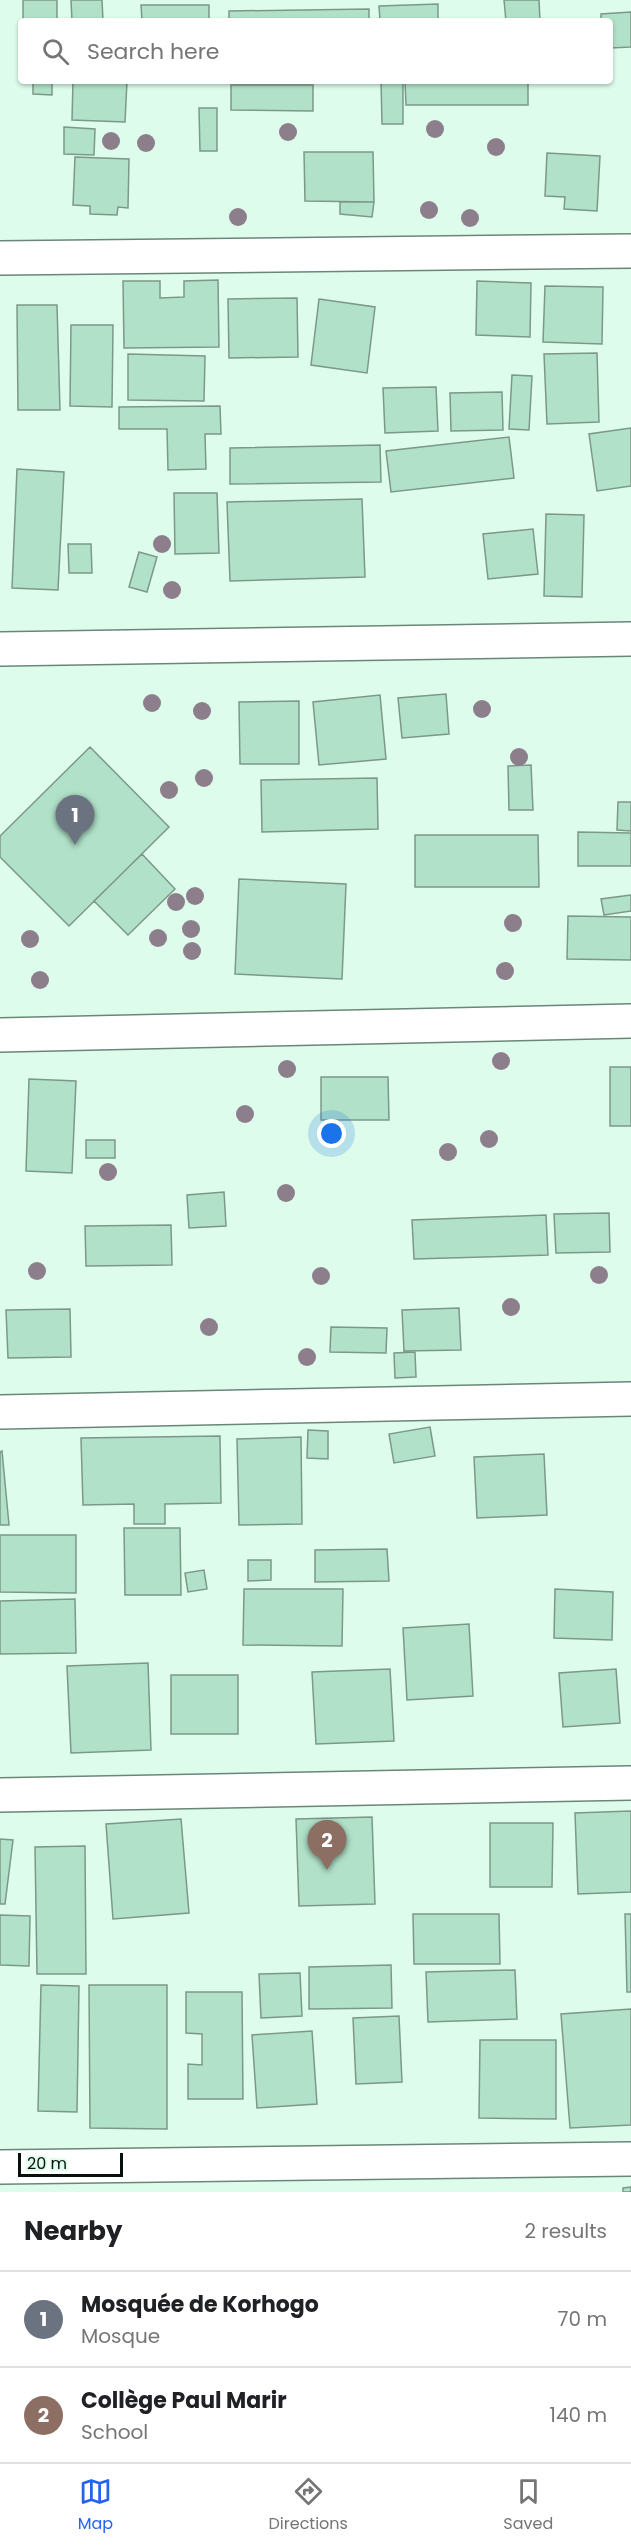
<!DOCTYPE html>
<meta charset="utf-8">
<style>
body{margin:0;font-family:Poppins,sans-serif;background:#f2f2f2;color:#202124}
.scale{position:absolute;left:18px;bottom:15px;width:105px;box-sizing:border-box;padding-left:6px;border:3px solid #07110c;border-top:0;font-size:16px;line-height:21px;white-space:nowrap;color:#07110c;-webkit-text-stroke:4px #ddfceb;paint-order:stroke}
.you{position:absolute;left:332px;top:1134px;width:21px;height:21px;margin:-15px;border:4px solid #fff;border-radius:50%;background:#1a73e8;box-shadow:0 0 0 9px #1a73e833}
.badge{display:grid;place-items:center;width:39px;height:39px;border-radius:50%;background:#2563eb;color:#fff;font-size:20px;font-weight:700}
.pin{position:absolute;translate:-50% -50px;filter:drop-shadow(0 2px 3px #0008)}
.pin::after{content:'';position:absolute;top:32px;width:21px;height:18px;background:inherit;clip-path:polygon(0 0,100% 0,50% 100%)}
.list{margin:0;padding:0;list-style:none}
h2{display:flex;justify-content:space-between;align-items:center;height:78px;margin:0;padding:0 24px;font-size:26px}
h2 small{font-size:20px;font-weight:400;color:#757577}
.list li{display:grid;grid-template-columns:39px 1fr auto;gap:18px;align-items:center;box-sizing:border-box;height:96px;padding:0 24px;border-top:2px solid #e0e0e0}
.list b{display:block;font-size:22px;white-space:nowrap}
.list p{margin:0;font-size:20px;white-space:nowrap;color:#757577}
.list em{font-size:20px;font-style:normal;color:#757577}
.icon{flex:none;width:33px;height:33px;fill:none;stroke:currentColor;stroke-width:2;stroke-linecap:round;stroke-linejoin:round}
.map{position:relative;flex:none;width:631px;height:2192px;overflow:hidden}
.search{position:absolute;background:#fff;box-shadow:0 2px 4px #0004;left:18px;right:18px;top:18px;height:66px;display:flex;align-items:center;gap:15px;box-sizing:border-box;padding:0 21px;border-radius:6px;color:#757577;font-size:22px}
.sheet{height:270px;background:#fff}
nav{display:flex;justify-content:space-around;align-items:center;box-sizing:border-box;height:84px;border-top:2px solid #e0e0e0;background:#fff;font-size:16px;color:#757577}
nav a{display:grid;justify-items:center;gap:3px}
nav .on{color:#2563eb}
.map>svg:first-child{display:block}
</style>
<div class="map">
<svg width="631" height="2192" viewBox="0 0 631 2192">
<rect width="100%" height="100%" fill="#ddfceb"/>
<!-- building -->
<path fill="#b1e2c9" stroke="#7c9889" stroke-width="1.5" d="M23,0H57V21H23Z
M71,0H102L103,21H72Z
M504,0H539L540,21H506Z
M438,4V21H380L379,6Z
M141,5H209V21H142Z
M369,9V21H229V11Z
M631,12V47L610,48V21H601V14Z
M33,81H52V95L33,94Z
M73,81H127L125,122L72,120Z
M381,81H403V124H382Z
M405,81H528V105H406Z
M231,85H313V111L231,110Z
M199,108H217V151H200Z
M64,127L95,129L94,155L64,154Z
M304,152H373L374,202L305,201Z
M547,153L600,156L597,211L564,209L565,197L545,196Z
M75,157L129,159L128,208L118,207L117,215L90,214V206L73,205Z
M340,202H374L372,217L340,214Z
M218,280L219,347L124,348L123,281H160V298L184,297V281Z
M477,281L531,283L530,337L476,335Z
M545,286L603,287L602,344L543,342Z
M297,298L298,357L229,358L228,299Z
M319,299L375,307L367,373L311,365Z
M17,305H57L60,410H18Z
M71,325H113L112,407L70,406Z
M597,353L599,422L547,424L544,354Z
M128,354L205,356L204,401L128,400Z
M512,375L532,376L529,430L509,429Z
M436,387L438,431L385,433L383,388Z
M502,392L503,430L451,431L450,393Z
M220,406L221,434H205L206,469L168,470L167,429H119V407Z
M631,428V486L597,491L589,434Z
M509,437L514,478L391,492L386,451Z
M380,445L381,482L230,484V448Z
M17,469L64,472L58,590L12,588Z
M174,493H217L219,553L175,554Z
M362,499L365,577L230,581L227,502Z
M546,514L584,515L582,597L544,596Z
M533,529L538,574L488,579L483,534Z
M68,544H91L92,573H69Z
M139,552L157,557L147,592L129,587Z
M446,694L449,734L402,738L398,698Z
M380,695L386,759L319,765L313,702Z
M299,701V764H240L239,702Z
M90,747L169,827L69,926L0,857V836Z
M531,765L533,810H509L508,766Z
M377,778L378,829L262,832L261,780Z
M618,802H631V831L617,830Z
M578,832L631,833V866H578Z
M415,835H538L539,887H415Z
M142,854L175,889L128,935L94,901Z
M239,879L346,884L342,979L235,974Z
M631,895V911L604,915L601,899Z
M568,916L631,917V960L567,959Z
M610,1067H631V1126H610Z
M321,1077H388L389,1120H321Z
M29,1079L76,1081L72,1173L26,1171Z
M86,1140H115V1158H86Z
M224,1192L226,1226L189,1228L187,1195Z
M609,1213L610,1252L556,1253L554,1214Z
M546,1215L548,1255L414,1259L412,1220Z
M171,1225L172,1265L86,1266L85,1226Z
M459,1308L461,1350L404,1351L402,1310Z
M70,1309L71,1357L8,1358L6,1310Z
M331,1327L387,1328L386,1353L330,1352Z
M415,1352L416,1377L395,1378L394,1353Z
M430,1427L435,1456L394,1463L389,1434Z
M308,1430L328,1431V1459L307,1458Z
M220,1436L221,1503L165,1504V1524H134V1504L83,1505L81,1438Z
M301,1437L302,1524L239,1525L237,1439Z
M2,1451L9,1525H0V1452Z
M544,1454L547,1515L477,1518L474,1457Z
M124,1528H180L181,1595H125Z
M0,1535H76V1593L0,1592Z
M387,1549L389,1581L315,1582V1550Z
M248,1560H271V1580L248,1581Z
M204,1570L207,1589L188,1592L185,1573Z
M244,1589H343L342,1646L243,1645Z
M555,1589L613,1592L612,1640L554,1638Z
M75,1599L76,1653L0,1654V1601Z
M469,1624L473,1696L407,1700L403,1628Z
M148,1663L151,1750L71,1753L67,1666Z
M390,1669L394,1741L316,1744L312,1672Z
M616,1669L620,1723L563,1727L559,1673Z
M171,1675H238V1734H171Z
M631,1811V1892L578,1894L575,1813Z
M372,1817L375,1904L299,1906L296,1819Z
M181,1819L189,1913L113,1919L106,1824Z
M490,1823H553L552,1887H490Z
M0,1839L13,1840L5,1904H0Z
M85,1846L86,1974H37L35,1847Z
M413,1914H499L500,1964H414Z
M625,1914H631V1992H627Z
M0,1915L30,1916L29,1966L0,1965Z
M391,1965L392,2008L309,2009V1967Z
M515,1970L517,2019L428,2022L426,1972Z
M300,1973L302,2016L261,2018L259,1974Z
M41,1985L79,1986L77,2112L38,2111Z
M89,1985H167V2129L90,2128Z
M186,1992H242L243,2099H188V2064L202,2065V2034L186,2033Z
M631,2009V2125L570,2128L561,2014Z
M399,2016L402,2082L356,2084L353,2018Z
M312,2031L317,2104L257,2108L252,2035Z
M480,2040H556V2119L479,2118Z
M631,2187V2192H623V2188Z"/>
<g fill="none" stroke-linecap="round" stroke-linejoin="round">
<defs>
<path id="minor" d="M0,258L631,251
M0,649L631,639
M0,1035L631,1021
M0,1412L631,1399
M0,1795L631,1783
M0,2167L631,2159"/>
</defs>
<!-- minor casing -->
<use href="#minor" stroke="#6b8678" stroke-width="36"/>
<!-- minor -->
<use href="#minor" stroke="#fff" stroke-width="33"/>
</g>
<!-- trees -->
<g fill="#8c7e8b">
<circle cx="435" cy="129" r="9"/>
<circle cx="288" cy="132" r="9"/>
<circle cx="111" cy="141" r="9"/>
<circle cx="146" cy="143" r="9"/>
<circle cx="496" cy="147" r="9"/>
<circle cx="429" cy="210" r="9"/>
<circle cx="238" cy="217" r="9"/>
<circle cx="470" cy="218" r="9"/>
<circle cx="162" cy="544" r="9"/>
<circle cx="172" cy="590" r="9"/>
<circle cx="152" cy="703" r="9"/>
<circle cx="482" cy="709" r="9"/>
<circle cx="202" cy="711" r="9"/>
<circle cx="519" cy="757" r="9"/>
<circle cx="204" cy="778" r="9"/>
<circle cx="169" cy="790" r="9"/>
<circle cx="195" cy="896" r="9"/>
<circle cx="176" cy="902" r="9"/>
<circle cx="513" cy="923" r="9"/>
<circle cx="191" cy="929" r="9"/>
<circle cx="158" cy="938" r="9"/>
<circle cx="30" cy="939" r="9"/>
<circle cx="192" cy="951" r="9"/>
<circle cx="505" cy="971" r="9"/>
<circle cx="40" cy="980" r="9"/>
<circle cx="501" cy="1061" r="9"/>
<circle cx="287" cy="1069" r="9"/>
<circle cx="245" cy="1114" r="9"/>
<circle cx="489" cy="1139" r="9"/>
<circle cx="448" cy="1152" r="9"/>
<circle cx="108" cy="1172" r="9"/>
<circle cx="286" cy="1193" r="9"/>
<circle cx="37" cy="1271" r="9"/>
<circle cx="599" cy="1275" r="9"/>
<circle cx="321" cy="1276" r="9"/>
<circle cx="511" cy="1307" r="9"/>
<circle cx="209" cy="1327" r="9"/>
<circle cx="307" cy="1357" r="9"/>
</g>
</svg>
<div class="scale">20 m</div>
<div class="you"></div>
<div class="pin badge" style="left:75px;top:845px;background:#6b7280">1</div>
<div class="pin badge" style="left:327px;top:1870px;background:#8d6e63">2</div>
<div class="search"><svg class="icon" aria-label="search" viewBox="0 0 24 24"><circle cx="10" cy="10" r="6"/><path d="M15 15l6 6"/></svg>Search here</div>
</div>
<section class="sheet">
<h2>Nearby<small>2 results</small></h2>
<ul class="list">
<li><span class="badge" style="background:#6b7280">1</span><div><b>Mosquée de Korhogo</b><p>Mosque</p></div><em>70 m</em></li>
<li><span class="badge" style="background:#8d6e63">2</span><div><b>Collège Paul Marir</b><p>School</p></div><em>140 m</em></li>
</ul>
</section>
<nav>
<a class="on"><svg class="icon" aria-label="map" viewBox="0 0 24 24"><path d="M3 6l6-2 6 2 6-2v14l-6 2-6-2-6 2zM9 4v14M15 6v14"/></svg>Map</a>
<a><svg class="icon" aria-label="directions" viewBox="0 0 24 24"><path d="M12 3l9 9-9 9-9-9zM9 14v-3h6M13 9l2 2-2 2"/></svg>Directions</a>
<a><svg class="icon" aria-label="saved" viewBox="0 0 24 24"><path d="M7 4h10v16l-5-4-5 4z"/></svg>Saved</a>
</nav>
